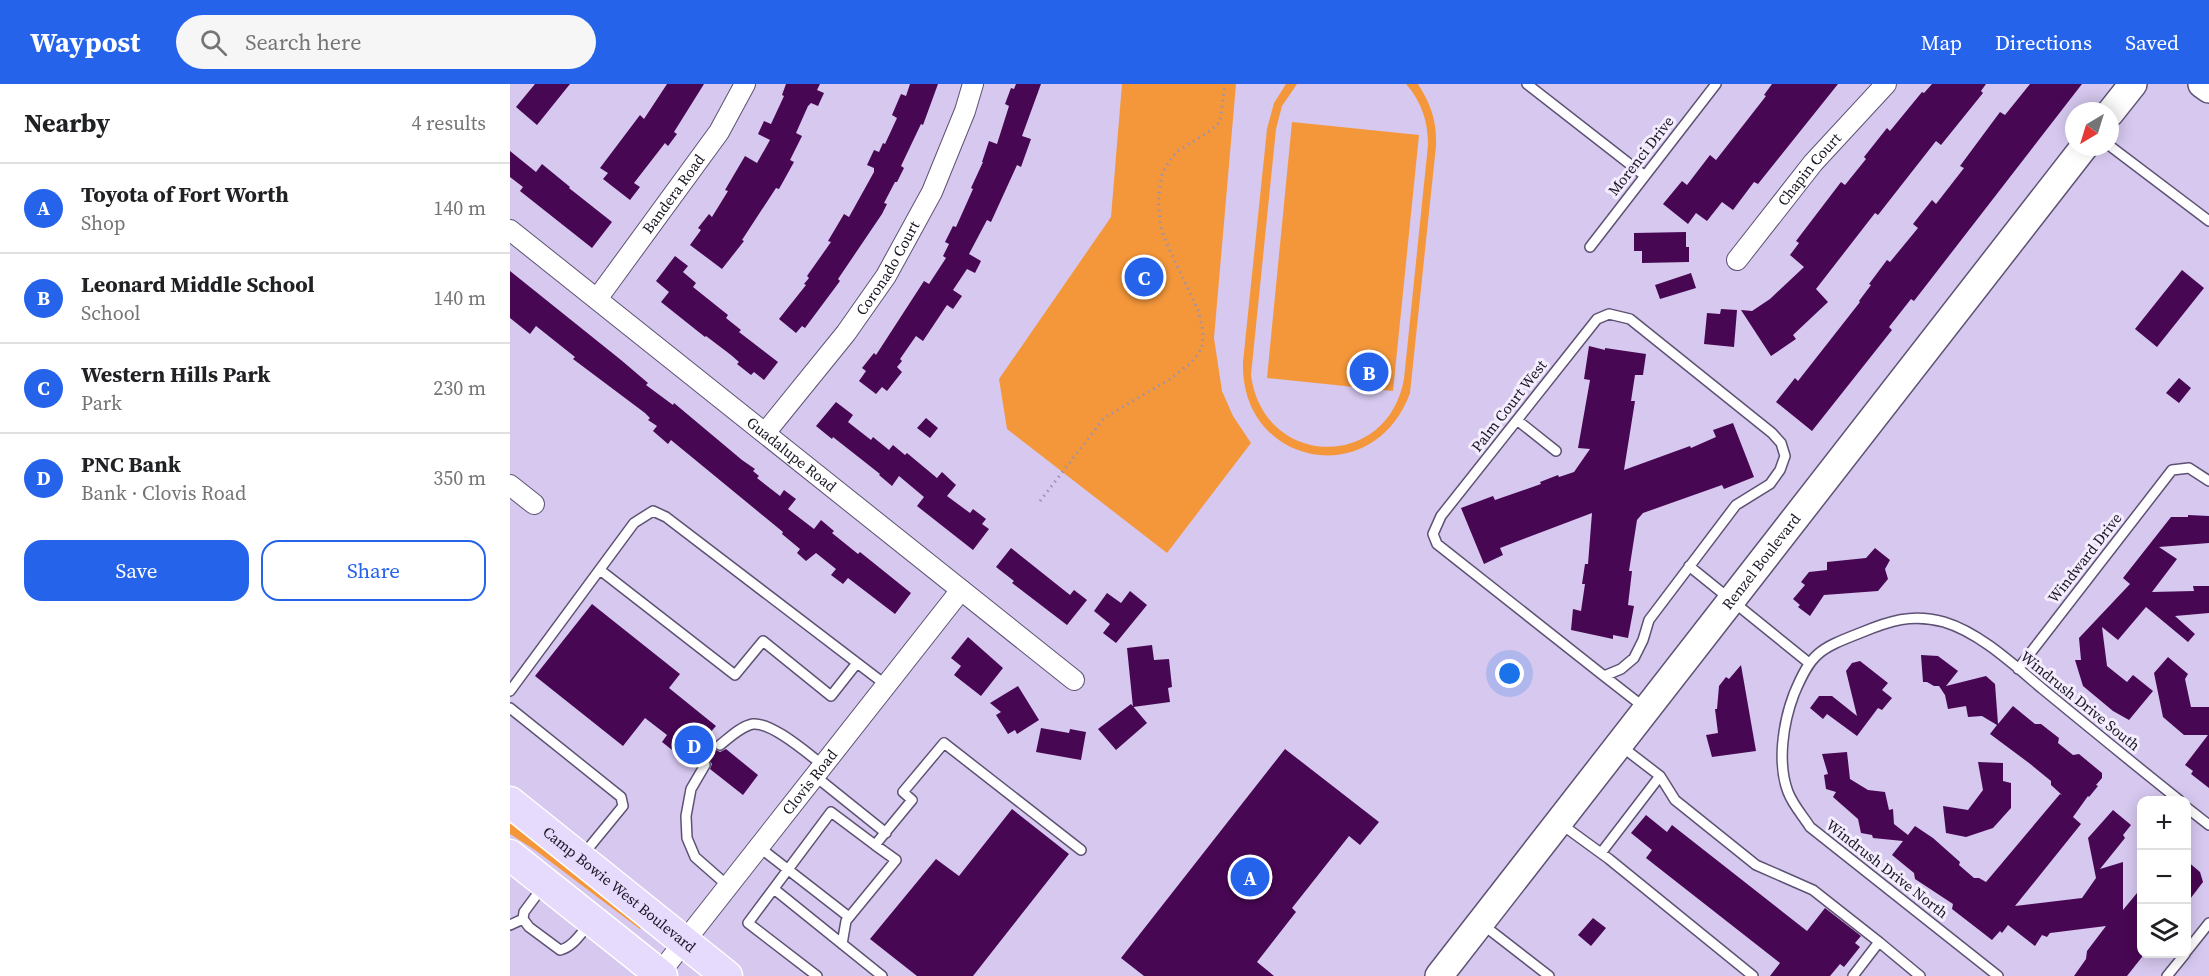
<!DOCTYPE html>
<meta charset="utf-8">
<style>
body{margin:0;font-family:"Source Serif 4",serif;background:#f6f6f6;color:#202124}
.controls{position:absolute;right:18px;bottom:18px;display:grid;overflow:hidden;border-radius:12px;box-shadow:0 3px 15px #0003}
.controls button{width:54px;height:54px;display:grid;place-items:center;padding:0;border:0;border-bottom:2px solid #e0e0e0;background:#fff;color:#202124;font:30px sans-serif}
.compass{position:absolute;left:1555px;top:18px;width:54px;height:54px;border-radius:50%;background:#fff;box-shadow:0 3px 15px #0003;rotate:218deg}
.you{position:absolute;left:1000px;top:590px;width:21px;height:21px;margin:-15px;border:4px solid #fff;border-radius:50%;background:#1a73e8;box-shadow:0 0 0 9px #1a73e833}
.badge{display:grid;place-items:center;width:39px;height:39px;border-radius:50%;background:#2563eb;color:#fff;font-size:20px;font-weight:700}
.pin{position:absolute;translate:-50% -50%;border:3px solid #fff;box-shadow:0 2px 6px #0006}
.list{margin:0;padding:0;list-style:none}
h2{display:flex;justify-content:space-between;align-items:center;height:78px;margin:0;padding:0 24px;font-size:26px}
h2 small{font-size:20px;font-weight:400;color:#757577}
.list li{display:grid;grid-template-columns:39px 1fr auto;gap:18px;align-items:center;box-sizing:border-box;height:90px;padding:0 24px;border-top:2px solid #e0e0e0}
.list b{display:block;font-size:22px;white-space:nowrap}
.list p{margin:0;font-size:20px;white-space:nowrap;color:#757577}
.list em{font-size:20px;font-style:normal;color:#757577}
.actions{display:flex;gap:12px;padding:18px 24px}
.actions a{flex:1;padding:14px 0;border:2px solid #2563eb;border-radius:18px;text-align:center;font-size:21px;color:#2563eb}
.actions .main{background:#2563eb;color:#fff}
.icon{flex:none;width:33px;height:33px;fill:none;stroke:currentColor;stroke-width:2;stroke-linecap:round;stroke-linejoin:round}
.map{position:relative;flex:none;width:1699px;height:892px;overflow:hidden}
header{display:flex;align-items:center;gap:36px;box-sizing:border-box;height:84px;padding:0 30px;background:#2563eb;color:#fff}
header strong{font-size:28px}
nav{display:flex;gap:33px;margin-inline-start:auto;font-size:21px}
.search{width:420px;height:54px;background:#f6f6f6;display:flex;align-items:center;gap:15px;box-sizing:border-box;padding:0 21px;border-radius:33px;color:#757577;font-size:22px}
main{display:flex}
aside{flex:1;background:#fff}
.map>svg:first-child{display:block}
</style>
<header>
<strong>Waypost</strong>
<div class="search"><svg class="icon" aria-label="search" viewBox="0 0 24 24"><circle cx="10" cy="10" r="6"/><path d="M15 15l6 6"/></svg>Search here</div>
<nav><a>Map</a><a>Directions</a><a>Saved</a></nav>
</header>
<main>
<aside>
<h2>Nearby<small>4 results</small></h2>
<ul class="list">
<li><span class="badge">A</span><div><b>Toyota of Fort Worth</b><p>Shop</p></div><em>140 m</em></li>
<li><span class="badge">B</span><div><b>Leonard Middle School</b><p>School</p></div><em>140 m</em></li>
<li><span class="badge">C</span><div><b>Western Hills Park</b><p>Park</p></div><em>230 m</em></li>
<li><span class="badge">D</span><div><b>PNC Bank</b><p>Bank · Clovis Road</p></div><em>350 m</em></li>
</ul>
<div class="actions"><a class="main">Save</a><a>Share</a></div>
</aside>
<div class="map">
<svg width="1699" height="892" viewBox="0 0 1699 892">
<rect width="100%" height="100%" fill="#d6c8ef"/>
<!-- green -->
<path fill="#f4973b" d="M612,0H726L704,254L712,307L723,332L741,359L657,469L497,345L489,295L601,133Z
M776,0H787L772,22L766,45L741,291C753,384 877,388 894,295L918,61C918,38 912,18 896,0H908C921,20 927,38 926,62L900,309C864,408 730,383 733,278L757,45L764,19Z
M782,38L909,51L883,307L757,294Z
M0,738L132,843L130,845L25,766L0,750Z"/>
<!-- building -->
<path fill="#480753" d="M25,0H60L27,41L6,23Z
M157,0H194L164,48L167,50L158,62L155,59L124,99L130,103L120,116L93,95L98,89L90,84L130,31L134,35Z
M276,0H310L307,6L314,9L308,22L301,19L298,22L286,49L292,52L280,76L284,78L269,105L266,104L232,156L234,157L212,185L180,161L191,146L188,144L199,130L202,133L218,107L215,106L235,72L247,79L260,56L248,50L254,37L261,40L274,12L272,11Z
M400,0H428L413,41L411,40L391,82L394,84L387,98H385L374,119L377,120L372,130L328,195L330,197L295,244L292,242L286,249L269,235L296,201L294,200L299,194L297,192L321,158L318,157L334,130L339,133L364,88V84L357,81L364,66L369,68L373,59L375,60L387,34L382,31L391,10L396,12Z
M506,0H531L512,52L521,55L511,83L507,81L481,138L477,136L459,170L471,177L465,189L457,185L443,206L452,212L443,225L437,221L413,257L406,252L390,275L392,277L387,283L392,288L377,307L372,303L366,310L349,297L356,287L352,284L364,269L366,271L414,197L419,200L436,174L433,172L439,160L435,158L443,142L446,143L463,105L461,104L473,78H472L479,57L487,60L499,22L495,20L501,4L504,5Z
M1262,0H1328L1248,100L1244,98L1223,126L1212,118L1197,137L1186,129L1178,140L1153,120L1172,97L1177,101L1200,71L1206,76L1256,12L1254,11Z
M1422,0H1476L1471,7L1473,9L1431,61L1426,57L1368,131L1365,129L1306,205L1318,218L1283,251L1286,255L1261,272L1231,226L1242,227L1260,215L1294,183L1280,171L1289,159L1286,157L1331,98L1335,101L1356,75L1354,73L1377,44L1380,47L1412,8L1414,9Z
M1520,0H1572L1404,217L1401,215L1379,243L1382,246L1302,347L1266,318L1285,294L1288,297L1350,218L1349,217L1361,201L1359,200L1377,176L1380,178L1408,144L1403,140L1422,116L1426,120L1454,84L1450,82L1490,28L1495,31Z
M0,67L26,88L32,80L60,103L59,104L102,138L82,164L10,107L13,103L0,93Z
M1176,148V163H1179V178L1132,179V167H1124V149Z
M165,172L178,182L173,188L186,199L183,203L218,231L216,234L231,246L229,248L268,278L254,296L244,288L241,291L227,280L229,278L221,271L196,252L195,253L151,218L159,208L146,197Z
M1672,186L1694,204L1647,263L1625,245Z
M0,187L111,276L138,299L136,301L163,321L164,319L232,376L245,385L243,387L249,392L247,394L270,412L274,406L286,415L278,425L304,445L311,436L324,447L322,449L348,470L350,468L401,509L385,530L338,494L333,500L321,491L326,485L306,469L296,477L287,469L290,465L272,450L273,448L161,356L158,360L143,347L147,342L138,336L140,334L135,329L63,275L65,273L26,242L20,250L0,234Z
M1181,189L1186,204L1150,215L1145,201Z
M1211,225L1227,226L1224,263L1194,260L1197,229L1210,230Z
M1079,262L1095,266V264L1136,270L1133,291H1125L1121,317H1125L1114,386L1180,362L1181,364L1206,353L1203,346L1223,339L1244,393L1214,405L1212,401L1133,429L1127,436L1119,487H1122L1118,521L1124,522L1118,554L1103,551V555L1061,546L1063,525L1071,527L1075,500H1072L1075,480H1078L1082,429L990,464L993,471L974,480L951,424L983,412L985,416L1031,400L1030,398L1048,391L1049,393L1064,388L1080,365L1068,364L1080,296L1074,295Z
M1669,294L1681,304L1669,319L1656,309Z
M326,318L343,331L338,338L361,356L363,353L379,366L383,361L395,371L397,369L427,394L432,388L446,401L437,412L460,429L463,425L476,435L472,440L479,445L463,466L407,422L414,413L389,392L382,402L369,391L370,390L323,353L322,355L306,342Z
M416,334L428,344L420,354L407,344Z
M1678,431L1699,432V459L1649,463L1667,475L1642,508L1684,507L1683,502H1699V529L1665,532L1685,550L1678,558L1636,523L1608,556L1592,543L1597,582L1617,598L1623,591L1643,607L1619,636L1603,627L1573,602L1565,576H1571L1569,554L1620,500L1613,494L1661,433H1678Z
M501,464L560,511L564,506L577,516L557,541L502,499L504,497L486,483Z
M1365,464L1380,476L1375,485L1378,495L1368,507L1314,511L1300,532L1288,523L1290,521L1283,515L1295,501L1291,498L1299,488L1317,486V478L1356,474Z
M620,507L637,521L606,559L593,549L600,540L584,527L597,509L611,519Z
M82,520L170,590L159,604L206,642L198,651L205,657L204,665L210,668L216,665L248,691L233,711L200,685L202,680L199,676L194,674L190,677L171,662L166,669L152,658L157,651L135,634L113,662L25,592Z
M458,553L493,584L471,612L444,591L451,582L441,574Z
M642,561L644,576L659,575L662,603L658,604L660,618L623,623L617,564Z
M1411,571L1428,572L1448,587L1436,602L1476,592L1485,600L1488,640L1503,622L1525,640H1531L1549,654L1548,659L1563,671L1569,670L1592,689V694L1586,701L1588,702L1579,713L1578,712L1563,733L1571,740L1505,822L1572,814L1586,794L1578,754L1603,726L1621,741L1613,751L1615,754L1590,785L1613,778V826L1632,803V873L1617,892H1564L1576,875L1577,867L1596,842L1540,849L1537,853L1532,851L1525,862L1498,841L1492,849L1490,847L1482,856L1442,825L1443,820L1405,795L1404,789L1382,771L1393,757L1363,754L1362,751L1351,749L1348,735L1323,713L1326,708L1316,705L1314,691L1318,690L1312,670L1337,668L1340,695L1358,706L1375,708L1379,726L1383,725L1384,740L1398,751L1405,742L1423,754L1450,778L1449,781L1464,794H1469L1476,798L1550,710L1552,711L1541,701V697L1519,679L1480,650L1487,641L1472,632L1458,633L1456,622L1438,625L1435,611L1429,602H1424L1417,598H1413Z
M1658,573L1678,590L1675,595L1681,623H1699V704L1681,690L1683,687L1675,681L1698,651H1674L1653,633L1644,589Z
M1350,577L1378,599L1372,606L1382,614L1372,626L1368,624L1347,652L1317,630L1313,635L1300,624L1309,612H1322L1347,632L1336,587L1342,579Z
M1231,581L1246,667L1202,673L1196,651L1208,649L1205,625H1207L1209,602L1216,593L1219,595Z
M508,602L529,636L507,650L505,646L498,650L486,631L491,628L480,619Z
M621,620L637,639L606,666L588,645Z
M531,644L559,649L560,645L576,648L571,676L526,668Z
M775,665L869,738L850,761L839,752L782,824L786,828L747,878L764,892H634L611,874Z
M1468,678L1493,679V697L1501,699V724L1483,744L1456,753L1436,749L1433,722L1458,726L1473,706Z
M502,725L559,770L463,892H407L360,855L426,775L449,792Z
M1136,731L1157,748L1162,741L1297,847L1315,824L1351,852L1345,859L1350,863L1334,883L1330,880L1320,892H1260L1270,879L1136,774L1142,766L1121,749Z
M1677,777L1690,788L1693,798L1677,819Z
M1083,834L1096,844L1081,862L1068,851Z"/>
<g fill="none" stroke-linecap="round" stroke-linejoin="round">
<defs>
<path id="lane" d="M1017,0L1135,92
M1600,62L1699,137
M1080,163L1206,0
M1099,230L1120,235L1262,349L1271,359L1275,372L1270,386L1260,400L1226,421L1139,536L1133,556L1124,574L1111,585L1094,592L927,460L923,450L931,432L1087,235Z
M1007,336L1046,367
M1179,482L1299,579
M90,486L225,591L253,557L321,612L347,579
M1508,585L1662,386L1679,384L1699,397
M1094,592L1135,624
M0,607L124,439L143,427L156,433L376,601
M0,624L111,713L113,722L72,772
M210,661C219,654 231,642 243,640C262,638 298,670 313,681
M1111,662L1150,692L1165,716L1246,781L1303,806L1369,858L1343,892
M195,681L181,705L176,732L177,754L185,773L218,802
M305,692L376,749
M1676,723L1699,741
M1051,740L1099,775L1243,892
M249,763L339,833
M1091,769L1150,692
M34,801L14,828L13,835L19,843L50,866C63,863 71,849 80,839
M264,805L372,892
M972,840L1039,892
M0,841L13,835
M1369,858L1410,892
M332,860L336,837L386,776L365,761
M1676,868L1699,839
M307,892L238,839L321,728L365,761L402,716L393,708L434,659L571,766
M1488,892L1300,743C1293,732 1283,721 1278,708C1267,679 1273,639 1284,610C1301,569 1309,565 1350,549C1379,537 1402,529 1434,538C1471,549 1506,583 1535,607C1580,644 1624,680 1669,716
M1657,892L1675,870"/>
<g id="street">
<path id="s1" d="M0,146L564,596"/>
<path id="s2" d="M1227,176L1303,79L1376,0"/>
<path id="s3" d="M87,215L209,48L235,0"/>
<path id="s4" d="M255,349L336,249L376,192L422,108L455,27L463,0"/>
<path d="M0,401L24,420"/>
<path id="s5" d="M149,890L451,506"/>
</g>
<g id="secondary">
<path d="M1692,0L1699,5"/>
<path d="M1600,29L1623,0"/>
<path id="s6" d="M929,892L1574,63"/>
</g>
<g id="primary">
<path id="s7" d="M0,718L217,892"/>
<path d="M0,771L152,892"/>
</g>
</defs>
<!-- lane casing -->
<use href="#lane" stroke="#5e5274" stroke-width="12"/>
<!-- street casing -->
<use href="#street" stroke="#5e5274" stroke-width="22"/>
<!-- secondary casing -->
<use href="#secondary" stroke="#5e5274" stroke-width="30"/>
<!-- primary casing -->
<use href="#primary" stroke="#fff" stroke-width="33"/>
<!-- path -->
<path stroke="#9c91b0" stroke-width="3" stroke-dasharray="1.5 4.5" stroke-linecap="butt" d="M530,417L594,334L660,295L682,278L692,264L693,247L688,226L656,158L651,144L648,117L652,89L661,75L666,68L700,47L710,38L715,0"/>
<!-- lane -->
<use href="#lane" stroke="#fff" stroke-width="9"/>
<!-- street -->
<use href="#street" stroke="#fff" stroke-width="20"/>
<!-- secondary -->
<use href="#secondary" stroke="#fff" stroke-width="27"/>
<!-- primary -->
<use href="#primary" stroke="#e6dafd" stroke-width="30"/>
</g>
<g text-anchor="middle" stroke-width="6" stroke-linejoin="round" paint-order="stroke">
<!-- street labels -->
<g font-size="15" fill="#1a1523" stroke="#f3edfe">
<text transform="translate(1131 72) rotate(-52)" y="5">Morenci Drive</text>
<text dy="5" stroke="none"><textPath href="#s2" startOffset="116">Chapin Court</textPath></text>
<text dy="5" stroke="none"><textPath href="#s3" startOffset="130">Bandera Road</textPath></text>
<text dy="5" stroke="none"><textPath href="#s4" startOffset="206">Coronado Court</textPath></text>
<text transform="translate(999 322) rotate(-52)" y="5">Palm Court West</text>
<text dy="5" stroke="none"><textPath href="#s1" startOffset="360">Guadalupe Road</textPath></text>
<text transform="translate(1575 474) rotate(-52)" y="5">Windward Drive</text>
<text dy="5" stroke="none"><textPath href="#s6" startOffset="525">Renzel Boulevard</textPath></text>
<text transform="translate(1570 617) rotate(39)" y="5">Windrush Drive South</text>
<text dy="5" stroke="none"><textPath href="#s5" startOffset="244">Clovis Road</textPath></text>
<text transform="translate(1377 785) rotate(38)" y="5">Windrush Drive North</text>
<text dy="5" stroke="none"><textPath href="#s7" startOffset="140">Camp Bowie West Boulevard</textPath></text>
</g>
</g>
</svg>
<div class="controls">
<button>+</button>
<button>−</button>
<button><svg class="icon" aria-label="layers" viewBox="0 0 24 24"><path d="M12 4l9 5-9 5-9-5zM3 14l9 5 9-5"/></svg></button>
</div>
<svg class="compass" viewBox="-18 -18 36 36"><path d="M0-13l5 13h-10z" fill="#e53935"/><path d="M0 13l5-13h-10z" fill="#757577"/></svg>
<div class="you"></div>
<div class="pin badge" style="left:740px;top:793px">A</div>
<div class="pin badge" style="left:859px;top:288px">B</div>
<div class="pin badge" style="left:634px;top:193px">C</div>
<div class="pin badge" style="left:184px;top:661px">D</div>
</div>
</main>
